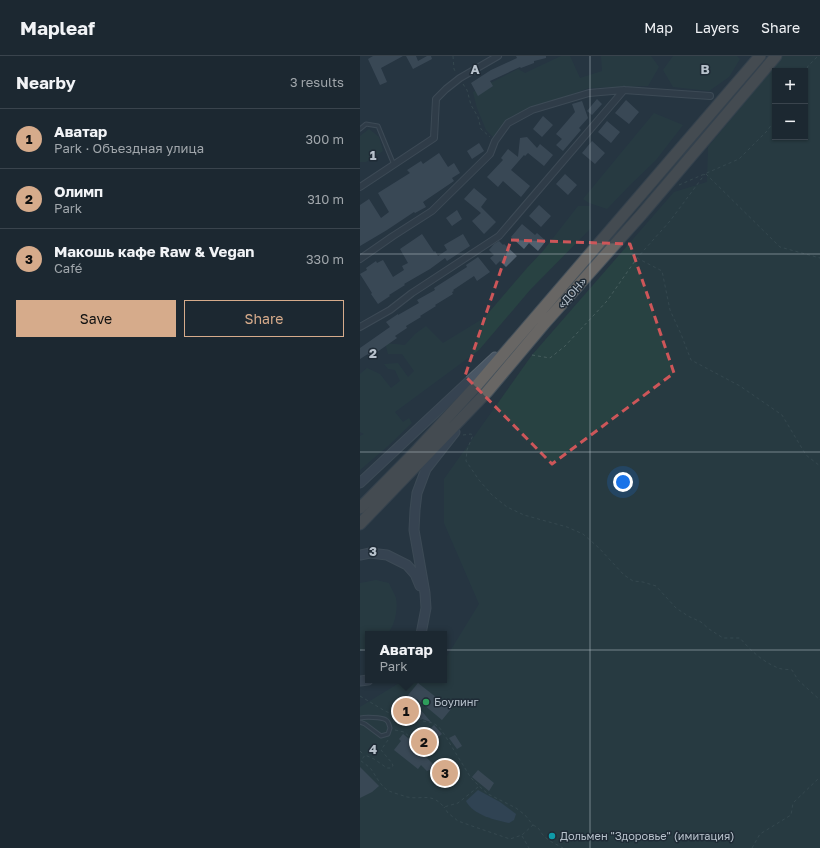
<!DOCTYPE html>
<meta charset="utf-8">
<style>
body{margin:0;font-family:"Golos Text",sans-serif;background:#29343d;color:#f1f3f6}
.controls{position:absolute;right:12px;top:12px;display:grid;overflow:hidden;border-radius:0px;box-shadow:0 1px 3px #0004}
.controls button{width:36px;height:36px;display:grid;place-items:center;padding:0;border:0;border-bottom:1px solid #3a444d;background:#1c2831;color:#f1f3f6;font:20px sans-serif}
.you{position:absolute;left:263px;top:426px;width:14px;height:14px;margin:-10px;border:3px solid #fff;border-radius:50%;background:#1a73e8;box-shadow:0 0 0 6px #1a73e833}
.badge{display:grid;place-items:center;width:26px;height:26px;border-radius:50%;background:#d6ab8b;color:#111;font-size:13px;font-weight:700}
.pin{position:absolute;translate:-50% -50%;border:2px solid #fff;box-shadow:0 1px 4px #0006}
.popup{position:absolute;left:5px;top:575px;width:82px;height:52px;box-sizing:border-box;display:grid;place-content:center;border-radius:0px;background:#1c2831;filter:drop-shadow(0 1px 3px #0005);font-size:13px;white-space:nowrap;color:#a0a6ab}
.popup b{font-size:15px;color:#f1f3f6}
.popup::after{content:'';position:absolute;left:50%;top:100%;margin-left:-8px;border:8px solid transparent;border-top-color:#1c2831}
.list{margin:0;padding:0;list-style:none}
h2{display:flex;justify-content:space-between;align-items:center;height:52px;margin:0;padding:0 16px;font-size:17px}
h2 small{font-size:13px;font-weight:400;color:#a0a6ab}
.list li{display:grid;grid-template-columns:26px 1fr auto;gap:12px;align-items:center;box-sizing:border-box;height:60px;padding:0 16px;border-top:1px solid #3a444d}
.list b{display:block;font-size:15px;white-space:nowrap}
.list p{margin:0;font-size:13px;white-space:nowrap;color:#a0a6ab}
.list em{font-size:13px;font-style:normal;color:#a0a6ab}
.actions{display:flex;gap:8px;padding:12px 16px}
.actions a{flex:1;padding:9px 0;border:1px solid #d6ab8b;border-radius:0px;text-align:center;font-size:14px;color:#d6ab8b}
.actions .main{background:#d6ab8b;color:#111}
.map{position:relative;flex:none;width:460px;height:792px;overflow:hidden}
header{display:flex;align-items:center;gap:24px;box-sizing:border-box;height:56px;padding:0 20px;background:#1c2831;border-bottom:1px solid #3a444d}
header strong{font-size:19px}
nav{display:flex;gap:22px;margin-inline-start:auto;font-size:14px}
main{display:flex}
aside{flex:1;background:#1c2831}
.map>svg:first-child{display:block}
</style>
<header>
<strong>Mapleaf</strong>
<nav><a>Map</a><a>Layers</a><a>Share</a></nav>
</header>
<main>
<aside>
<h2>Nearby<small>3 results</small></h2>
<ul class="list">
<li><span class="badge">1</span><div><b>Аватар</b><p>Park · Объездная улица</p></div><em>300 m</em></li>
<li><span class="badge">2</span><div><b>Олимп</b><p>Park</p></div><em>310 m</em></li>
<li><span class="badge">3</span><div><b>Макошь кафе Raw &amp; Vegan</b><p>Café</p></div><em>330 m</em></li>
</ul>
<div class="actions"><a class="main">Save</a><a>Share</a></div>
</aside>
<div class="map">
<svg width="460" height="792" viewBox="0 0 460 792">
<rect width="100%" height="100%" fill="#263541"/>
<!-- green -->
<path fill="#284242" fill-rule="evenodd" d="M201,0H210L220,22L242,15L241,0H291L299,11L288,30L229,32L151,61L134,82L126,74L117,52L113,36L158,13L165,17Z
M313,0H377L380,3L369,21L349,35L313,31L303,14Z
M423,0H460V792H0V651L44,624H84V605L119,548L84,467V423L172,299L314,136L347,126L348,91ZM415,15H445V81H415Z
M294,57L323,69L296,104L270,129L247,153L229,147L223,143Z
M9,73L19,81L23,95L6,106H0V80Z
M218,150H230L231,172L170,234L119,294L35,356L43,366L49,362L52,367L28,390L0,414V380L4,378L0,376V318L7,312L20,318L31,332L40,325L35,314L28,313L24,308L38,307L48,321L54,315L42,298H28L25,287L45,289L55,278L66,270L83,287L124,262L167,212L183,195Z
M16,524L29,527C31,532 34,537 36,542C38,553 35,570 27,578H8V592L0,595V527Z"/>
<!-- water -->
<path fill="#3c5469" d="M118,734L140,746L156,758L154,764L149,767C135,764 113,759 106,745Z"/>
<!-- building -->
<path fill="#51606e" d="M13,0H43L21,12L27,26L20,29L8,3Z
M46,0H56L58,5L67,0H71L72,3L53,13Z
M156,0H186V2L174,5V7L161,12L160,11L130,25L133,30L118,40L111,27L131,14L157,2Z
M237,43L242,48L232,59L227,55Z
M266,44L279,56L269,68L255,57Z
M222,45L228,62L219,72L221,74L203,95L196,89L202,83L196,78L215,56L212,48Z
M183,60L193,69L182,81L173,73Z
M247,65L260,76L251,87L238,76Z
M167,81L177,92L180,88L193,99L184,110L168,97L165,100L164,99L151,114L170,130L161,141L143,125L138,131L127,121L143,104L141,102L148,93L158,101L160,82Z
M232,85L245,97L235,108L222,97Z
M119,87L124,95L112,103L107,95Z
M79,97L88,111L94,107L100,117L92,122L94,125L63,146L66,151L55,157L54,156L27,174L0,190V149L9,143L21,162L29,156L18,137L50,117L47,114L61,105L63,108Z
M205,118L217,129L208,139L196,128Z
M114,132L127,143L121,151L136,166L124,178L112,165L121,157L104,143Z
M179,149L191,160L181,171L169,160Z
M97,154L102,163L92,170L86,162Z
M162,168L175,179L177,177L186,185L178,195L169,187L164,193L151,181Z
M62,178L74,196L75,195L78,200L87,194L84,189L103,178L110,190L87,205L85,202L70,213L44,228L45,229L29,239L30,240L18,248L11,238L12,237L0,218L7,214L6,212L16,205L17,207L23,204L33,221L44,214L42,210L48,207L40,193Z
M139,185L143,189L144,188L157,200L146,211L140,205L136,209L130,202L134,199L129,194L134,188Z
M118,201L130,216L117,225L114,220L93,234L94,235L92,236L93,238L75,249L76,250L60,260L61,261L46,270L47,272L35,280L37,282L10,301L8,298L0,303V292L30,271L26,266L38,258V259L59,247L57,244L75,234L74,232L107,211L106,209Z
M58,627L91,653L82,664L57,643L54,646L71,666L62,663L61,664L54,662L35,653L38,647L40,649Z
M74,669L82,678L73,685L66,677Z
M43,678L64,695L62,697L73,708L72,713L67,715L61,709L58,713L34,694L41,685L39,683Z
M95,679L102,690L97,693L89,682Z
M0,711L19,730L12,736L0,742Z
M85,711L89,713L90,719L93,717L97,723L92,728L86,720L84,721L79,715Z
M118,714L134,727L129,735L112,721Z"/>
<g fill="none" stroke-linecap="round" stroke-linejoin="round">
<defs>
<path id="service" d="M0,73L6,68L18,70L34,109
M0,662C5,661 22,661 26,664C29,666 29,669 30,672L28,678L21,680L5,668L0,666"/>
<path id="minor" d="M0,131L74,82L76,43L86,33L100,22L138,0
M0,203L33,180L72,155L130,98L135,85L148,67L172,54L229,37L264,34L350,40
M0,271L30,254L52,237L139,180L264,34"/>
<path id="secondary" d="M0,427L135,301
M0,499L10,497L27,499L47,509L55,518L60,530
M61,578L66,552L65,537L54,474L55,454L57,437L66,413L95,376
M0,625L8,624"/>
<path id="trunk" d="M0,452L58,393L118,328L400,0
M0,468L127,336L184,268L282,158L416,0"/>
</defs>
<!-- service casing -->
<use href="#service" stroke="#58646e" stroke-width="5"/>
<!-- minor casing -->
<use href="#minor" stroke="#58646e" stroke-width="8"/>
<!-- secondary casing -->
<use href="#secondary" stroke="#58646e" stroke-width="11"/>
<!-- trunk casing -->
<use href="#trunk" stroke="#45515b" stroke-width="13"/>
<!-- path -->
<path stroke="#475e5e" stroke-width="1" stroke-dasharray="3 3" stroke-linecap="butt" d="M93,0L94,13L96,17
M445,18L448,10L458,0
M103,28L107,34L111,49L118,61L121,73L130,81
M346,118L420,191L460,202
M319,129L379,103L407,75L415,64
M277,202L302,215L310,254L321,278L331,304L380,330L422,359L446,399L460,410
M172,299L190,302L205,290L247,245L277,202L310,165L345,118
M103,379L111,378L113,379L107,394L106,405L119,424L132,439L147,451L164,459L207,471L223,478L239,492L264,519L273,525L283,526L296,530L316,552L328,560L341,566L349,573L363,582H380C390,594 402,605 416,611C421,614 427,613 432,614L438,624L460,644
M0,640L25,655L32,658L41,664
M33,665L44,664L63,665L73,667L79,671L84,678L111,722L119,730L128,738L156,752L165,759L173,769L162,779L150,783L112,770L98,765L88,757L84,751
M35,674L44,676L65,694
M28,684L21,694L32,707L33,710L31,712H27L14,703L5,699L1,705C4,707 8,710 11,713C16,720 21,731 29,735C34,737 41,739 47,741C63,744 71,736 84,751L98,747L118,731
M62,690L68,683
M0,695L4,699
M173,769C181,773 178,773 183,779C188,785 196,788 203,792
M162,780L169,792
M392,792L400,778L431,759L433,747L458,723H460"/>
<!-- service -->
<use href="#service" stroke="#3b4651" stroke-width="3"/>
<!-- minor -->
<use href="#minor" stroke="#3b4651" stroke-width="6"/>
<!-- secondary -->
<use href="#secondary" stroke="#495664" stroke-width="9"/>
<!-- trunk -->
<use href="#trunk" stroke="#686664" stroke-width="11"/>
</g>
<!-- marked area -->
<path d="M0 0H460V792H0ZM151,184L270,188L314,317L192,408L105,320Z" fill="#263541" fill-opacity=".55" fill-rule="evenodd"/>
<path fill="none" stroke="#cd5659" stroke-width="3" stroke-dasharray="8 5" stroke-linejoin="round" d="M151,184L270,188L314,317L192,408L105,320Z"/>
<!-- grid -->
<path fill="none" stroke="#b7c1cb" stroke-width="1" stroke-opacity="0.55" d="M230,0V792M0,198H460M0,396H460M0,594H460"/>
<!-- markers -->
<circle fill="#2e9e5b" stroke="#1f2b36" stroke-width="1.5" cx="66" cy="646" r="4"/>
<circle fill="#0f9aa8" stroke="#1f2b36" stroke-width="1.5" cx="192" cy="780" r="4"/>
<g text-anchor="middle" stroke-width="3" stroke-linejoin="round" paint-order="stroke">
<!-- street labels -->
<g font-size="11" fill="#b7c1cb" stroke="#1f2b36">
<text transform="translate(212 237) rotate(-48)" y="4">«ДОН»</text>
</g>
<!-- poi labels -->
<g font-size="11" fill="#b7c1cb" stroke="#1f2b36" text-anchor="start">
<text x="74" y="650">Боулинг</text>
<text x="200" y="784">Дольмен "Здоровье" (имитация)</text>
</g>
</g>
<g font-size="13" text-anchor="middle" font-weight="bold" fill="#b7c1cb" stroke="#1f2b36" stroke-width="3" stroke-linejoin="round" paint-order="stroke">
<text x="115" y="18">A</text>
<text x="345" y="18">B</text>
<text x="13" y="104">1</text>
<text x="13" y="302">2</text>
<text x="13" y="500">3</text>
<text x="13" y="698">4</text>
</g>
</svg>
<div class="controls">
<button>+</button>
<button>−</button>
</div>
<div class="you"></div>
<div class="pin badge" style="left:46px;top:655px">1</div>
<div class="popup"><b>Аватар</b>Park</div>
<div class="pin badge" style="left:64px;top:686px">2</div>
<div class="pin badge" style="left:85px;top:717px">3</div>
</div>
</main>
